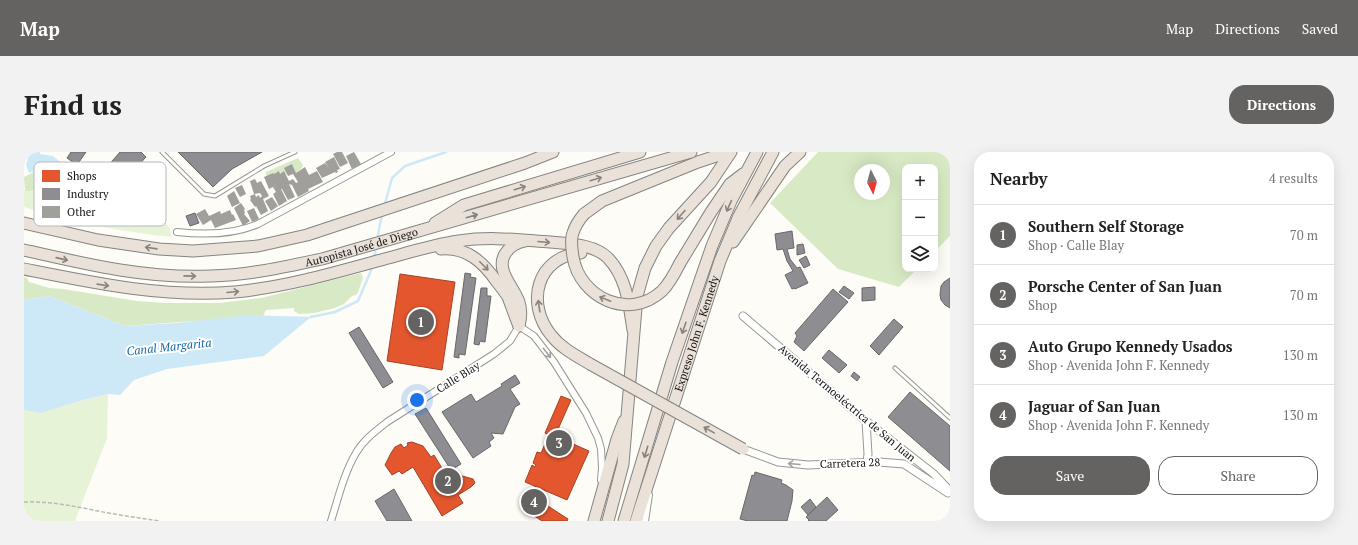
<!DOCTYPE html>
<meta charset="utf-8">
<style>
body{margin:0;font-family:"PT Serif",serif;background:#f2f2f2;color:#222}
.controls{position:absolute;right:12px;top:12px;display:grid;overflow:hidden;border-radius:8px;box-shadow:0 4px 16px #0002}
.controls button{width:36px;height:36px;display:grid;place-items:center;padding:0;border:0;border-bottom:1px solid #e0e0e0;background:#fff;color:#222;font:20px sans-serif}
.compass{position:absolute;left:830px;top:12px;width:36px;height:36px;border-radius:50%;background:#fff;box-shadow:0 4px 16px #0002;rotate:174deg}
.you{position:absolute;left:393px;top:248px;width:14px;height:14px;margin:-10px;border:3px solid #fff;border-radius:50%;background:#1a73e8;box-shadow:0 0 0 6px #1a73e833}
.badge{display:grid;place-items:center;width:26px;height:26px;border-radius:50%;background:#646362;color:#fff;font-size:13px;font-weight:700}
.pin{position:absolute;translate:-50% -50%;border:2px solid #fff;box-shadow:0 1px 4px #0006}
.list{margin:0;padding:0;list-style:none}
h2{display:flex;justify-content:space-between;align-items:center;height:52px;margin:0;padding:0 16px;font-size:17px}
h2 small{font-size:13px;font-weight:400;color:#767676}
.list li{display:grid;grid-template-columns:26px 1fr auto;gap:12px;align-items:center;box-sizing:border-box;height:60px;padding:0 16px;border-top:1px solid #e0e0e0}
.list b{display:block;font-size:15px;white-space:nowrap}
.list p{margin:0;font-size:13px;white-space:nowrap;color:#767676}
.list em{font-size:13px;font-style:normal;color:#767676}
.actions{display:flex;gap:8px;padding:12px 16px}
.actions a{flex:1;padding:9px 0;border:1px solid #646362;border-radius:16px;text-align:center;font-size:14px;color:#646362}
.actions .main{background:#646362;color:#fff}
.icon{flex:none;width:22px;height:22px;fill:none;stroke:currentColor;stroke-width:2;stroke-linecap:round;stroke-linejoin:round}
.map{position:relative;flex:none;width:926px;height:369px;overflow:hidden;border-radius:16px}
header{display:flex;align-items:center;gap:24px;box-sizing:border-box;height:56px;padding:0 20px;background:#646362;color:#fff}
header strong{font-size:19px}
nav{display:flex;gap:22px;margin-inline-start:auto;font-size:14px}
.intro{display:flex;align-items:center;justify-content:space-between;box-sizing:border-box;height:96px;padding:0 24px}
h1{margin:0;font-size:28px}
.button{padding:10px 18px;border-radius:16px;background:#646362;color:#fff;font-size:14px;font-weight:700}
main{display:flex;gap:24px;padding:0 24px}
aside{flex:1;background:#fff;border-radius:16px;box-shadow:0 4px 16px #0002}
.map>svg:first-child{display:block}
</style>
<header>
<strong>Map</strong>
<nav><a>Map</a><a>Directions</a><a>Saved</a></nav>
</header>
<div class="intro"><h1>Find us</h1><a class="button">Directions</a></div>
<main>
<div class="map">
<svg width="926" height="369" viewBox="0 0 926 369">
<rect width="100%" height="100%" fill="#fdfcf7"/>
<!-- green -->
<path fill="#e7f3d7" d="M19,23L30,34L68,55L80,53L104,63H119L123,56L138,64L146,77L148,85C98,80 48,70 0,55V38L1,39L15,34L16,25Z
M84,242L83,286L51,369H0V258L17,261L59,248Z"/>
<!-- forest -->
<path fill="#d8eac5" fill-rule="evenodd" d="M794,0H926V84L911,99V15H881V117H893L875,135L814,117L746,51ZM836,18H860V42H836Z
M274,6L279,13L277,17L272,21L268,12L262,23L260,19L256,22L255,20L250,22L249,21L243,24L242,23V20Z
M18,13L25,15L35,25L51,32L57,43L64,48L70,45L80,48L85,51L88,49L96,52H102L104,54L117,56L119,55L123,56L119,63H104L100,60L87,57L80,53L68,55L50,49L37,41L19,23L16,25L13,37L6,39H1L0,25L8,21L14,14Z
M337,121L339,126L334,140L332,143L328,144L320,152L311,156L290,161L275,162L270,159V156L242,158L239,164L101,174L25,144L0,148V125L3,126L5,130L25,136L39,137L113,149L141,151H195L237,146Z"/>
<!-- water -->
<path fill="#cde8f7" d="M6,0H16V2L29,4L53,24L72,43L81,46L84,45L95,47L119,55L118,56L104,54L102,52H96L88,49L82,50L80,48L70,45L64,48C59,44 55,39 51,33L49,32L45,34C37,29 25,8 15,14C11,16 10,20 5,21L2,13Z
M25,144L101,174L152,171L226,163L287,165L240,204L143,217L110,228L96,243L84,242L59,248L17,261L0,258V148Z"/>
<!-- shops -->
<path fill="#e4572e" stroke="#a54225" d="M376,122L431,130L418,218L363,209Z
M537,244L547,248L531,284L565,299L543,348L501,330L508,313L511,315L512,313L509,311L513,300L517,301L525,283L521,281Z
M388,290L399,294L407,305L410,303L424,326L431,322L449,327L451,331L447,335L434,343L439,351L418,364L389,315L378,322L375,319L368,323L361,313L367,301L371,295L377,292L380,296L384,293L383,291Z
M507,343L544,367L543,369H518L498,356Z"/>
<!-- industry -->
<path fill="#8d8d92" stroke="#68686b" d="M47,0H62L53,13L43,6Z
M96,0H117L122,5L104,25L119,36L112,45L104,38L99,44L76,23Z
M154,0H238L208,17L189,35Z
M171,61L175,71L166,74L162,64Z
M768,79L770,96L763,97L766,107L773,116L776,115L784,131L771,137V136L768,137L761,123L769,119L763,109L759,97L753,98L751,82Z
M779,92L781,101L773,103V93Z
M782,104L786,113L780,116L775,108Z
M441,121L447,122L446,125L452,126L441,203L435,202V206L430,205Z
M926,126V156L921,153L917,148L916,143L917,134L920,130Z
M820,134L830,141L825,147L815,140Z
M851,135V148L838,149V136Z
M457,136H463V144H467L461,190L456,189L455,193L450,192Z
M809,137L824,150L780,199L770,190L773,184L771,181Z
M870,167L879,175L855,203L846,194Z
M335,175L369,230L359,236L325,181Z
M805,198L823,213L815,221L798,206Z
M830,220L836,225L833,229L827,224Z
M491,223L496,231L486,237L496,252L491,255L479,282L467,281L470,286L465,290L467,294L449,306L418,260L447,242L452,250L478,234L477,232Z
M886,240L926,274V319L864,265Z
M402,256L437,312L427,318L391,262Z
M731,320L758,328L757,331L762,333L769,338L768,349L763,369H724L716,367L728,323L730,324Z
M370,337L388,369H363L351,349Z
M803,345L814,358L802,369H784L785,368L782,365Z
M786,347L792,355L784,363L777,355Z"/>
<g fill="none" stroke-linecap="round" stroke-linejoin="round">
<!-- stream -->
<path stroke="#cde8f7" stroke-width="2.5" d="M360,55L368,26L381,14L422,0
M353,88L358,62
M350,106L352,95
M287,165L311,160L334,149L346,121L348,115"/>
</g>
<!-- building -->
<path fill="#a19f9c" d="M313,0H318L324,11L316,15L309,2Z
M330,0L337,12L328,17L322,4Z
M310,5L316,17L313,18L314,20L312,21L311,20L298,26L292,16L301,11L305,16L301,10Z
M268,12L272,21L281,15L285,23L293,19L299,30L284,37L285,39L274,45L268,33L265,32L271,45L264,48L258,37H257L263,49L255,54L249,42L252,40L249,35L245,37L240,25L249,21L250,22L255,19L256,22L260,19L265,29L269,27L272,31L274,30L269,22L264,24L260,16Z
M231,27L233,31L237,29L245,44L239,47L244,59L237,63L232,54L231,55L226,48L227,47L226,44L231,42L232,45L235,43L236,46L238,44L236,41L230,42L226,29Z
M218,33L222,42L216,45L211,36Z
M210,39L216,51L208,55L203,44Z
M248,45L254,54L247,59L241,49Z
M217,51L221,57L220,58L221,61L220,62L226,69L219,74L210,56Z
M230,56L235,67L228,70L223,59Z
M181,57L185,64L196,59L197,62L206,58L208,63L209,62L212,68L191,76L187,68L179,73L172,62Z"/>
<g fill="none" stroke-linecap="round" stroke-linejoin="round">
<defs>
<path id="service" d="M138,0L180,42L191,44L240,14L271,0
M871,216L926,266"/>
<path id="minor" d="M153,80C180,83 209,83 234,72L367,0
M307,369C314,347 320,321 332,301C339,288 352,279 363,270L470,202L486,189L495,174L510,184L530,210L562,261L574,286L577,297L578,316L577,328
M621,369L625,343"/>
<path id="tertiary" d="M719,164L842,269L910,322L926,339
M842,269L844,302L843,310
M719,297L754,310L784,313L855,310L880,312L924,341"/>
<g id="motorway">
<path d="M560,62L578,49L674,10L704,0"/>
<path d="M0,71L74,88L135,97L169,99L234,94L283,83L501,11L529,0"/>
<path d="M411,71L440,53L616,0"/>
<path d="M709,90L761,14L776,0"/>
<path d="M417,97C443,95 459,110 473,130C477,135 481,140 484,145C488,155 491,165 495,174"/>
<path id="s1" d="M0,98C61,112 123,127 187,124C225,123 261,115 298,107L667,0"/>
<path d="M557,101C513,104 501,151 527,183C537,196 551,203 566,212"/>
<path d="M656,111L687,60L706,32L719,22"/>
<path d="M0,117C70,131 140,146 211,140C260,135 306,122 353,109C380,102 407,93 435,89C466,84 496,88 526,90C545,92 570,92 584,106C603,126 605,153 609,178"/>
<path d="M495,174C497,166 498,159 495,150C490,135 471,118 481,102C486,94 492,91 501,89"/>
<path d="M570,369L593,287L600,269"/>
<path d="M584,369L599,312L613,144L621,116L632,94L645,76L687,30L707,0"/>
<path d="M600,369L648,210L688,94L707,49L733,0"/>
<path id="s2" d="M612,369L696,109L715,64L749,0"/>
</g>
</defs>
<!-- service casing -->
<use href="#service" stroke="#979795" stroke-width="5"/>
<!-- minor casing -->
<use href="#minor" stroke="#979795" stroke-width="8"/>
<!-- tertiary casing -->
<use href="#tertiary" stroke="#979795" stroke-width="9"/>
<!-- motorway casing -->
<use href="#motorway" stroke="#858482" stroke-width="13"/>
<!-- path -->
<path stroke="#b9b9b8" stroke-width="1.5" stroke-dasharray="4 2" stroke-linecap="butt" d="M0,350C25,349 49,354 74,359C94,363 115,366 136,369"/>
<!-- service -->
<use href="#service" stroke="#fffffe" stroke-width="3"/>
<!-- minor -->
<use href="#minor" stroke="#fffffe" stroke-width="6"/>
<!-- tertiary -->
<use href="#tertiary" stroke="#fffffe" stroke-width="7"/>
<!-- motorway -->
<use href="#motorway" stroke="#eae1d8" stroke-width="11"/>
<defs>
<path id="motorway-bridge" d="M560,62C555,68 551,74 549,81C546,88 548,97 549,105C556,146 605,169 638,139C646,131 651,121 656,111
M566,212L719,297"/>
</defs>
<!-- motorway-bridge casing -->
<use href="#motorway-bridge" stroke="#858482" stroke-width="13" stroke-linecap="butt"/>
<!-- motorway-bridge -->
<use href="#motorway-bridge" stroke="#eae1d8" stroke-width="11"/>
</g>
<!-- one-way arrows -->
<defs><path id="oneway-shaft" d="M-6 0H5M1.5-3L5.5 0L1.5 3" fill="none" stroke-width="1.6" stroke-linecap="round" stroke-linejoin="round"/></defs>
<g stroke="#88837e">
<use href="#oneway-shaft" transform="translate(572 27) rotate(-17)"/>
<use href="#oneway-shaft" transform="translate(496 36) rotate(-17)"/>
<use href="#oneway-shaft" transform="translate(705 54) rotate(114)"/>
<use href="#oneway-shaft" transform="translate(657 63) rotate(131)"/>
<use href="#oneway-shaft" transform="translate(448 64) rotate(-16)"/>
<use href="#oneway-shaft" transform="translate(520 90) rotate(5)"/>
<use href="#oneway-shaft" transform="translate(127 96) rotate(-172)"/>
<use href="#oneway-shaft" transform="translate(38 107) rotate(13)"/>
<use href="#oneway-shaft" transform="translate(460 114) rotate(45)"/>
<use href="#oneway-shaft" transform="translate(166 124) rotate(1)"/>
<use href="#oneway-shaft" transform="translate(79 133) rotate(8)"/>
<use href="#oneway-shaft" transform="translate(209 140) rotate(-5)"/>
<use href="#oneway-shaft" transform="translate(581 147) rotate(-158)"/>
<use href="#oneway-shaft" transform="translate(515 154) rotate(-98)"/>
<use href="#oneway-shaft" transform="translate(660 176) rotate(109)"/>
<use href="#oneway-shaft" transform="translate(685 278) rotate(-151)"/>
<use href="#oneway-shaft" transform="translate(622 300) rotate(107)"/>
</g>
<g stroke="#a0a09f">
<use href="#oneway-shaft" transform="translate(523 201) rotate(52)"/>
<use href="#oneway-shaft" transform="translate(770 312) rotate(-175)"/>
</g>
<g text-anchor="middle" stroke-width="4" stroke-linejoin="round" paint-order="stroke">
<!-- street labels -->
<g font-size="11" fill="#111" stroke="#fff">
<text dy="4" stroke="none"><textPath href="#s1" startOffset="343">Autopista José de Diego</textPath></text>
<text dy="4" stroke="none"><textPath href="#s2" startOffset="197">Expreso John F. Kennedy</textPath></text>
<text transform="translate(434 225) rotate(-32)" y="4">Calle Blay</text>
<text transform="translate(823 251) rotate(40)" y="4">Avenida Termoeléctrica de San Juan</text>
<text transform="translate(826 311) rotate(-2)" y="4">Carretera 28</text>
</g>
<!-- water labels -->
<g font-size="12" font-style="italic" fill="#1768a6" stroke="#fff">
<text transform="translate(145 195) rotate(-6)" y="4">Canal Margarita</text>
</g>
</g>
<!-- legend -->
<rect x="10" y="10" width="132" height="64" rx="6" fill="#fff" stroke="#b8b8b8" stroke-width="1"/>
<rect x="18" y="18" width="18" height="12" fill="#e4572e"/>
<rect x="18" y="36" width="18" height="12" fill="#8d8d92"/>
<rect x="18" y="54" width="18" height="12" fill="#a19f9c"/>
<g font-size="11" fill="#111">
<text x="43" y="28">Shops</text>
<text x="43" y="46">Industry</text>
<text x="43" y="64">Other</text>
</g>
</svg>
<div class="controls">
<button>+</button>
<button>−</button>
<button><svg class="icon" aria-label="layers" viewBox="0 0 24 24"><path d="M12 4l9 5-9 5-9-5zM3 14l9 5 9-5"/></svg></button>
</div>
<svg class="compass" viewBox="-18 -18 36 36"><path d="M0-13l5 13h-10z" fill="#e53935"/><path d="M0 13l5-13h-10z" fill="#767676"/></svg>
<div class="you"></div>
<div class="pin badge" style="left:397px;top:170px">1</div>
<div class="pin badge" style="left:424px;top:329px">2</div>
<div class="pin badge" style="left:535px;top:291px">3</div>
<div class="pin badge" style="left:510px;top:350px">4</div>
</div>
<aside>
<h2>Nearby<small>4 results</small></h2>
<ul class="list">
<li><span class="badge">1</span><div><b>Southern Self Storage</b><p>Shop · Calle Blay</p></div><em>70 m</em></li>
<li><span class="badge">2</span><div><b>Porsche Center of San Juan</b><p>Shop</p></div><em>70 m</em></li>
<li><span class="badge">3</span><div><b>Auto Grupo Kennedy Usados</b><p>Shop · Avenida John F. Kennedy</p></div><em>130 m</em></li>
<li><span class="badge">4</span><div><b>Jaguar of San Juan</b><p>Shop · Avenida John F. Kennedy</p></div><em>130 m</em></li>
</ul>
<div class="actions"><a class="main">Save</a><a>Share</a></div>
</aside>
</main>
